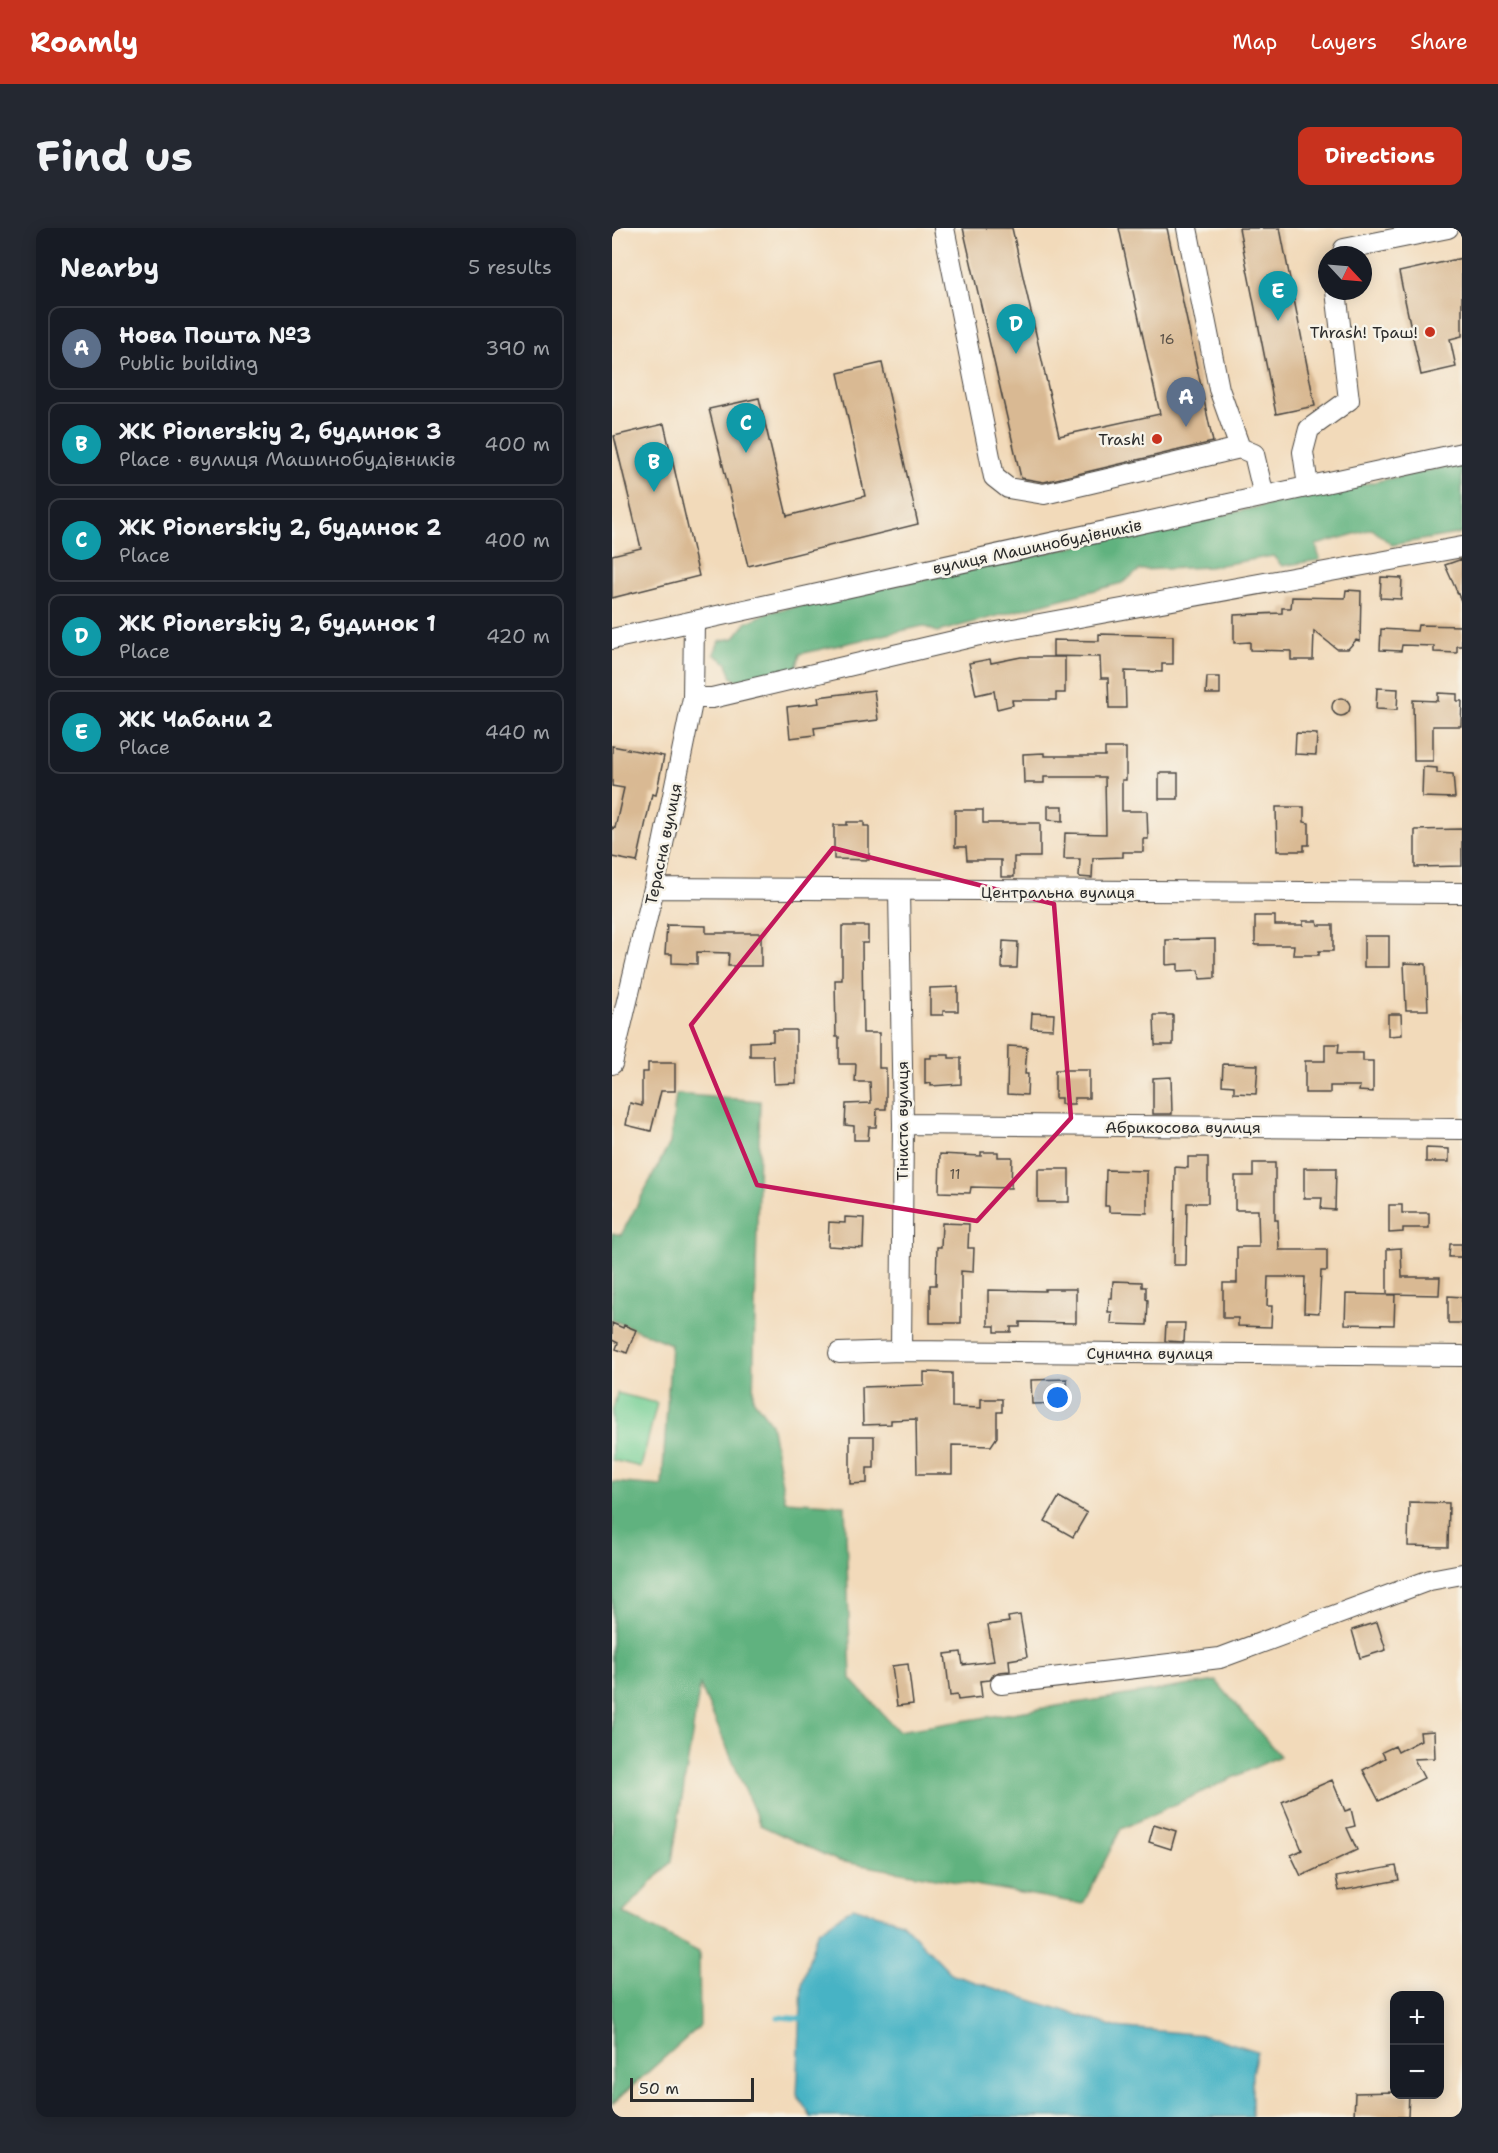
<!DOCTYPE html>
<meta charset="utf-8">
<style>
body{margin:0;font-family:"Shantell Sans",sans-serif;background:#242831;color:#f1f3f6}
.controls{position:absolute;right:18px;bottom:18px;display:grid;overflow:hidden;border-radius:12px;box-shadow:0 3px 15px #0003}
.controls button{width:54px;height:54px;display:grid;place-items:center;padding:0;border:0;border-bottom:2px solid #363941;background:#171b24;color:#f1f3f6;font:30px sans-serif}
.compass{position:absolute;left:706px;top:18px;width:54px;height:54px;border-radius:50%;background:#171b24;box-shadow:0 3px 15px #0003;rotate:116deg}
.scale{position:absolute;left:18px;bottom:15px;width:124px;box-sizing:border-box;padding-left:6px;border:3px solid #2b2b2b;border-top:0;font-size:16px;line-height:21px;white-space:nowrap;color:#2b2b2b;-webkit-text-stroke:4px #f7f3e8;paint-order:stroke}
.you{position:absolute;left:446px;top:1170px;width:21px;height:21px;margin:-15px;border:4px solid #fff;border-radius:50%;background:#1a73e8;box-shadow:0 0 0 9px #1a73e833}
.badge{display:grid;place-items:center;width:39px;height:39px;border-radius:50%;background:#c8321e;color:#fff;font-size:20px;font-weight:700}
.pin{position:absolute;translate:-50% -50px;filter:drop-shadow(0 2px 3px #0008)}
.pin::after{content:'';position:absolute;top:32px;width:21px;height:18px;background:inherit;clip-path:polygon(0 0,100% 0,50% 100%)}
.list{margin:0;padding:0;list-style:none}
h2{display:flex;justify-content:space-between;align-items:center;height:78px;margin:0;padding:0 24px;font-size:26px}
h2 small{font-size:20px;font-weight:400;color:#9ea1a6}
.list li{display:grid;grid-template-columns:39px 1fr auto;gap:18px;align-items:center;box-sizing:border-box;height:84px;margin:0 12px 12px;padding:0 12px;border:2px solid #363941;border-radius:12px}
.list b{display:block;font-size:22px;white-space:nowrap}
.list p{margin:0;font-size:20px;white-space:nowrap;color:#9ea1a6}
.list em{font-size:20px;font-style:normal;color:#9ea1a6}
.map{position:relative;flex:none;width:850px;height:1889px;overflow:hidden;border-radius:12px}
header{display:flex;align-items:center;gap:36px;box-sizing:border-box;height:84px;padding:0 30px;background:#c8321e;color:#fff}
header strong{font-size:28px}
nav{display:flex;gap:33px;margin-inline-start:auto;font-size:21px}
.intro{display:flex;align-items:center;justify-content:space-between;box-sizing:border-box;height:144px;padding:0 36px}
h1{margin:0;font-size:42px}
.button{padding:15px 27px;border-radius:12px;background:#c8321e;color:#fff;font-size:21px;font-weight:700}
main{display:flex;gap:36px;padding:0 36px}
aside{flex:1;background:#171b24;border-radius:12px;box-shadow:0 3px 15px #0003}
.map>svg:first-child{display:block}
</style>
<header>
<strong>Roamly</strong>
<nav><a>Map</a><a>Layers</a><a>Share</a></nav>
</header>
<div class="intro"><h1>Find us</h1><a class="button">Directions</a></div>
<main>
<aside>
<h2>Nearby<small>5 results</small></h2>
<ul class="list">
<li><span class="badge" style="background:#5c6f8a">A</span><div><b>Нова Пошта №3</b><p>Public building</p></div><em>390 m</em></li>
<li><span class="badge" style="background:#0f9aa8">B</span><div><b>ЖК Pionerskiy 2, будинок 3</b><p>Place · вулиця Машинобудівників</p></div><em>400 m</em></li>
<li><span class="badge" style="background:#0f9aa8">C</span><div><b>ЖК Pionerskiy 2, будинок 2</b><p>Place</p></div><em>400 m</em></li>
<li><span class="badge" style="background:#0f9aa8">D</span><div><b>ЖК Pionerskiy 2, будинок 1</b><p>Place</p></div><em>420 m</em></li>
<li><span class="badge" style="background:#0f9aa8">E</span><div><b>ЖК Чабани 2</b><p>Place</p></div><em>440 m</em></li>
</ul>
</aside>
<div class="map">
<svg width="850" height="1889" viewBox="0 0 850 1889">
<rect width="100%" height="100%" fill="#f7f3e8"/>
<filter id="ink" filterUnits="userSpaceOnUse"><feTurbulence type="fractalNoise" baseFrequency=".0167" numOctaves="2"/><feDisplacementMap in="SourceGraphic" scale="12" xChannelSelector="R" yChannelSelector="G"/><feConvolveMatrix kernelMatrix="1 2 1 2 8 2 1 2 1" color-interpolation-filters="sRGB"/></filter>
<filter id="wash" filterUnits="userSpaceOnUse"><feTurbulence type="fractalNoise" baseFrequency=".008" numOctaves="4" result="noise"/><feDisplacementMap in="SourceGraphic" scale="24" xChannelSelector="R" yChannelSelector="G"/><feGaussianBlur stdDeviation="1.35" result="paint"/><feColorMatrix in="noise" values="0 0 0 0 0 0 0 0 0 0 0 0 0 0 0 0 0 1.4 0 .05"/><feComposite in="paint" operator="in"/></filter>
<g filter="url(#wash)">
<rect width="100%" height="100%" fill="#f2daba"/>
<!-- green -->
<path fill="#77d096" stroke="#517e60" stroke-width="1.5" d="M5,1165L45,1175L29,1239L0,1232V1186Z"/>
<!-- forest -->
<path fill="#61b27f" stroke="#466e55" stroke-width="1.5" d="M850,235V305L780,317L760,301L704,317L708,332L670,338L661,328L597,339L528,342L510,355L325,404L311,398L188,426L184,442L133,456L120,450L115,435L102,426L107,413L122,410L135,394L158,384Z
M64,866L148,873L141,1171L159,1195L173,1273L233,1277L239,1451L286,1503L604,1453L668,1528L509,1601L471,1676L226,1633L148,1597L88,1457L60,1633L11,1685L87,1724L88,1798L0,1876V1254L50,1258L59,1116L0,1092V1005L9,1007L58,915Z"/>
<!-- water -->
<path fill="#47b3c5" stroke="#396f78" stroke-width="1.5" d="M241,1679L289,1694L341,1747L503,1799L593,1807L645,1823L640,1846V1889H199L185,1867L190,1756L205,1704Z"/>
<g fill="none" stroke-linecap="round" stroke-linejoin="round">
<!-- stream -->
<path stroke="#47b3c5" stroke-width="5" d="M166,1789L193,1791"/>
</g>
<g id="blocks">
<!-- building -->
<path fill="#d9b993" d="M351,0H400L447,208L548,186L507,0H555L601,214L432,254L409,250Z
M627,0H668L703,178L664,186Z
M850,30V108L838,111L844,139L809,147L787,44Z
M270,135L306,296L136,338L97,181L147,170L175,288L253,268L226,145Z
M52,196L87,348L0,370V327L29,320L2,208Z
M850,331V375L833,337Z
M769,349L790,350L789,371L768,370Z
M734,362L749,363L748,413L744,412L736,421H725L702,403L701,432H679V423L638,422V414L622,415V387L670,385V380H679L680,369L733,370Z
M806,397L850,398V418H845V425L822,424V418L790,417L789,423L768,422L769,401L805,403Z
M487,406L561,408V436H550V444L513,443L514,480H497L496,450H489L488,429L441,428V412L487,413Z
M409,429H453V465H444V472H400L401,477L385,481L382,463L364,467L357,435L378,431L379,435Z
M595,449H608V466H594Z
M765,460L786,461L785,482L764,481Z
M262,462L266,492L202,500L203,507L178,510L175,479L207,475L206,469Z
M826,465L845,466V473H850L849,498H821V533H802L801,472L826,473Z
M720 479a9 9 0 1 1 18 0a9 9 0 1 1-18 0Z
M684,505L705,506L704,527L683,526Z
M0,518L52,528L44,567L40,566L25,634L0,629V599L3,600L12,560L0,558Z
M493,520H514V552H510V583H535L536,611H531V624H511V629L481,630L480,650L467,649L468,631H452L453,605L494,606L493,549H432V555H412L411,526L432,525V528H493Z
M811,539L825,540V545L841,546L843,570L810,569Z
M547,545H566V571H547Z
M436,578H451V593L436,592Z
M664,579H692V594L697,595V617H692V623H665Z
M343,582H371V595H428V629H402V649H389V632H355L354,619H343Z
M235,594H252V598H257V632L222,631V597H235Z
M850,601V638L803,639V602Z
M643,688H663V697H691V693H705L706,697H721V723H707V727H681L682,717H643Z
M55,697L94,698V705H149V738H116L117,725L85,724V736L60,735V726H53Z
M230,698H256V715H250L251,805H267V840H274V881H265L264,899H257L256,912H242V898L233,897L234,876L259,875L258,854H243L244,836H227V809H224L223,752H230Z
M752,708H777V739H752Z
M603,711V750L588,751L587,742L566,743V736L554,737V712Z
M391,713L406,714L405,740H390Z
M792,735L814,736L816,782H794Z
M346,759V783H331V787H318V760Z
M420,785L442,786L441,801L419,800Z
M776,786H789L790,807L776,808Z
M542,787H561V817H543Z
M161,802H184V855L162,856L161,828H138V814L161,813Z
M713,816H727L726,825H751V833H761V864L747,863L748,858H718V865H693V833H713Z
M396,818L415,819L413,846H416L415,867L395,866Z
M319,827H337V830H349V856L319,858V855L313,856V830H319Z
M36,835H63V863H49L39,903L14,897L18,875L30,878V844H36Z
M611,836L646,837L644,866L622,865V858L610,857Z
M443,842H477V870H462V876H449V870H443Z
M559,849L560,886H541V850Z
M814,920L837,921V934H814Z
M369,924H386V929H400L399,960L359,959L358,965L327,964L328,926L369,928Z
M576,929H596V975H575L574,1037H562L563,939L576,940Z
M641,935H663V992H666L667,1022H715V1043H709L707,1085L692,1084L693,1049H656L655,1078H660L659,1099L626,1098V1090H611V1055H625V1019H647L646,982H623V948H641Z
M692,940H724L723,982L709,981L710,970H692Z
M426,941H457V974H426Z
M494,942L535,943V985L497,984V978H493Z
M777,977H790V985H817V1000H791V1004L777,1005Z
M233,989L252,990L251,1020L216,1018L217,994L233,995Z
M330,995L357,996L356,1020H362L361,1044L349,1043V1095H318V1057H324L325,1019H329Z
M838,1016H850V1029H837Z
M789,1020L790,1049H828L827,1067L775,1066V1021Z
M501,1053L530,1054V1059H534V1071L536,1072L535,1097L499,1096L500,1084H496L497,1070H500Z
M433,1061H464V1095L408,1094V1099H399V1104H383V1098H376V1062L433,1063Z
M734,1066L783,1067L782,1097L733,1096Z
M836,1068L850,1069V1095H836Z
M0,1095L11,1100L12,1097L24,1102L15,1125L4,1121L6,1115L0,1112Z
M554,1095H573L572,1114L553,1113Z
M312,1144L340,1145V1179L369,1180V1171H390V1184H385V1209L379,1218L340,1217V1246H305L304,1191L279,1192V1196L251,1197L250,1159L312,1157Z
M455,1151L456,1175L420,1176L419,1152Z
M238,1208H262V1240H255V1255L238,1256Z
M447,1269L475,1285L461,1309L433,1293Z
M797,1274L837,1275L836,1319L796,1318Z
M408,1387L415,1429L397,1432L398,1443L387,1444L381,1447L378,1452L368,1453L370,1469L346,1472L345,1467L338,1468L333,1426L349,1424L351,1437L382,1433L376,1397L397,1394L396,1389Z
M765,1394L774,1422L748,1430L740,1402Z
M296,1436L301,1476L285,1478L280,1438Z
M822,1503L823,1530L802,1531L812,1550L767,1573L751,1542L773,1530L770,1524L783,1518L786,1524L809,1512L808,1504Z
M720,1552L733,1583L739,1581L743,1598L735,1600L745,1622L689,1648L679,1627L690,1622L670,1574Z
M542,1596L564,1603L559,1621L537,1614Z
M784,1638L787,1652L727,1663L724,1649Z
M783,1864V1866H797L796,1889H742L743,1865Z"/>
</g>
</g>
<g filter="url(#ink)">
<use href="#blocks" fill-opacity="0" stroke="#494540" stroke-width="1.5"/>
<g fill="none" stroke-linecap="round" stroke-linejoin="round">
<defs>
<path id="minor" d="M332,0L382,249L396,260L432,266L628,220
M575,0L607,161L628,220L642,226L652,268
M730,27L732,21L836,0
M696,258L691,224L697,201L737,172L724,63
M0,411L850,225
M81,470H100L363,408L850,319
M42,660L850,665
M287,663L291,896L289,1123
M0,836L42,660L81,470L82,393
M291,896L850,901
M227,1125L289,1123L850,1128
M389,1456L608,1430L818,1352L850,1346"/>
</defs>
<!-- minor casing -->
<use href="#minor" stroke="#494540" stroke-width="22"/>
<!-- minor -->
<use href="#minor" stroke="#fff" stroke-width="20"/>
</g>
</g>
<!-- marked area -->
<path fill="none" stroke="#c2185b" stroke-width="4.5" stroke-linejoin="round" d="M221,620L442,676L459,890L365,993L145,957L79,797Z"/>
<!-- markers -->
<g fill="#c8321e" stroke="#f7f3e8" stroke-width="2">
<circle cx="818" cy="104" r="6"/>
<circle cx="545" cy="211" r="6"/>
</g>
<g text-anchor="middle" stroke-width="5" stroke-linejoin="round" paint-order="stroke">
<!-- number labels -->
<g font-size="14" fill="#564e45">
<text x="555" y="116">16</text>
<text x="343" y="951">11</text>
</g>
<!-- poi labels -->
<g font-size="16" fill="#2b2b2b" stroke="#f7f3e8" text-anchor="end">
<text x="806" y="110">Thrash! Траш!</text>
<text x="533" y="217">Trash!</text>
</g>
<!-- street labels -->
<g font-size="16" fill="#2b2b2b" stroke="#f7f3e8">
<text transform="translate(425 318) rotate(-12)" y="6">вулиця Машинобудівників</text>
<text transform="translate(51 616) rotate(-78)" y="6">Терасна вулиця</text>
<text x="446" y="670">Центральна вулиця</text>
<text transform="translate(290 893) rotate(-90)" y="6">Тіниста вулиця</text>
<text x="571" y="905">Абрикосова вулиця</text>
<text x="538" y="1131">Сунична вулиця</text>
</g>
</g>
</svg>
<div class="controls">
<button>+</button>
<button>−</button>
</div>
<svg class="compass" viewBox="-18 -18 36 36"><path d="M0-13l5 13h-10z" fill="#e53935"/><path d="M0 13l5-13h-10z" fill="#9ea1a6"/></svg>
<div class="scale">50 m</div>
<div class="you"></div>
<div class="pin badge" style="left:574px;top:199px;background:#5c6f8a">A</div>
<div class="pin badge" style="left:42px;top:264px;background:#0f9aa8">B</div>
<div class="pin badge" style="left:134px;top:225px;background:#0f9aa8">C</div>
<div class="pin badge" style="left:404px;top:126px;background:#0f9aa8">D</div>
<div class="pin badge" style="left:666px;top:93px;background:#0f9aa8">E</div>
</div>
</main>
